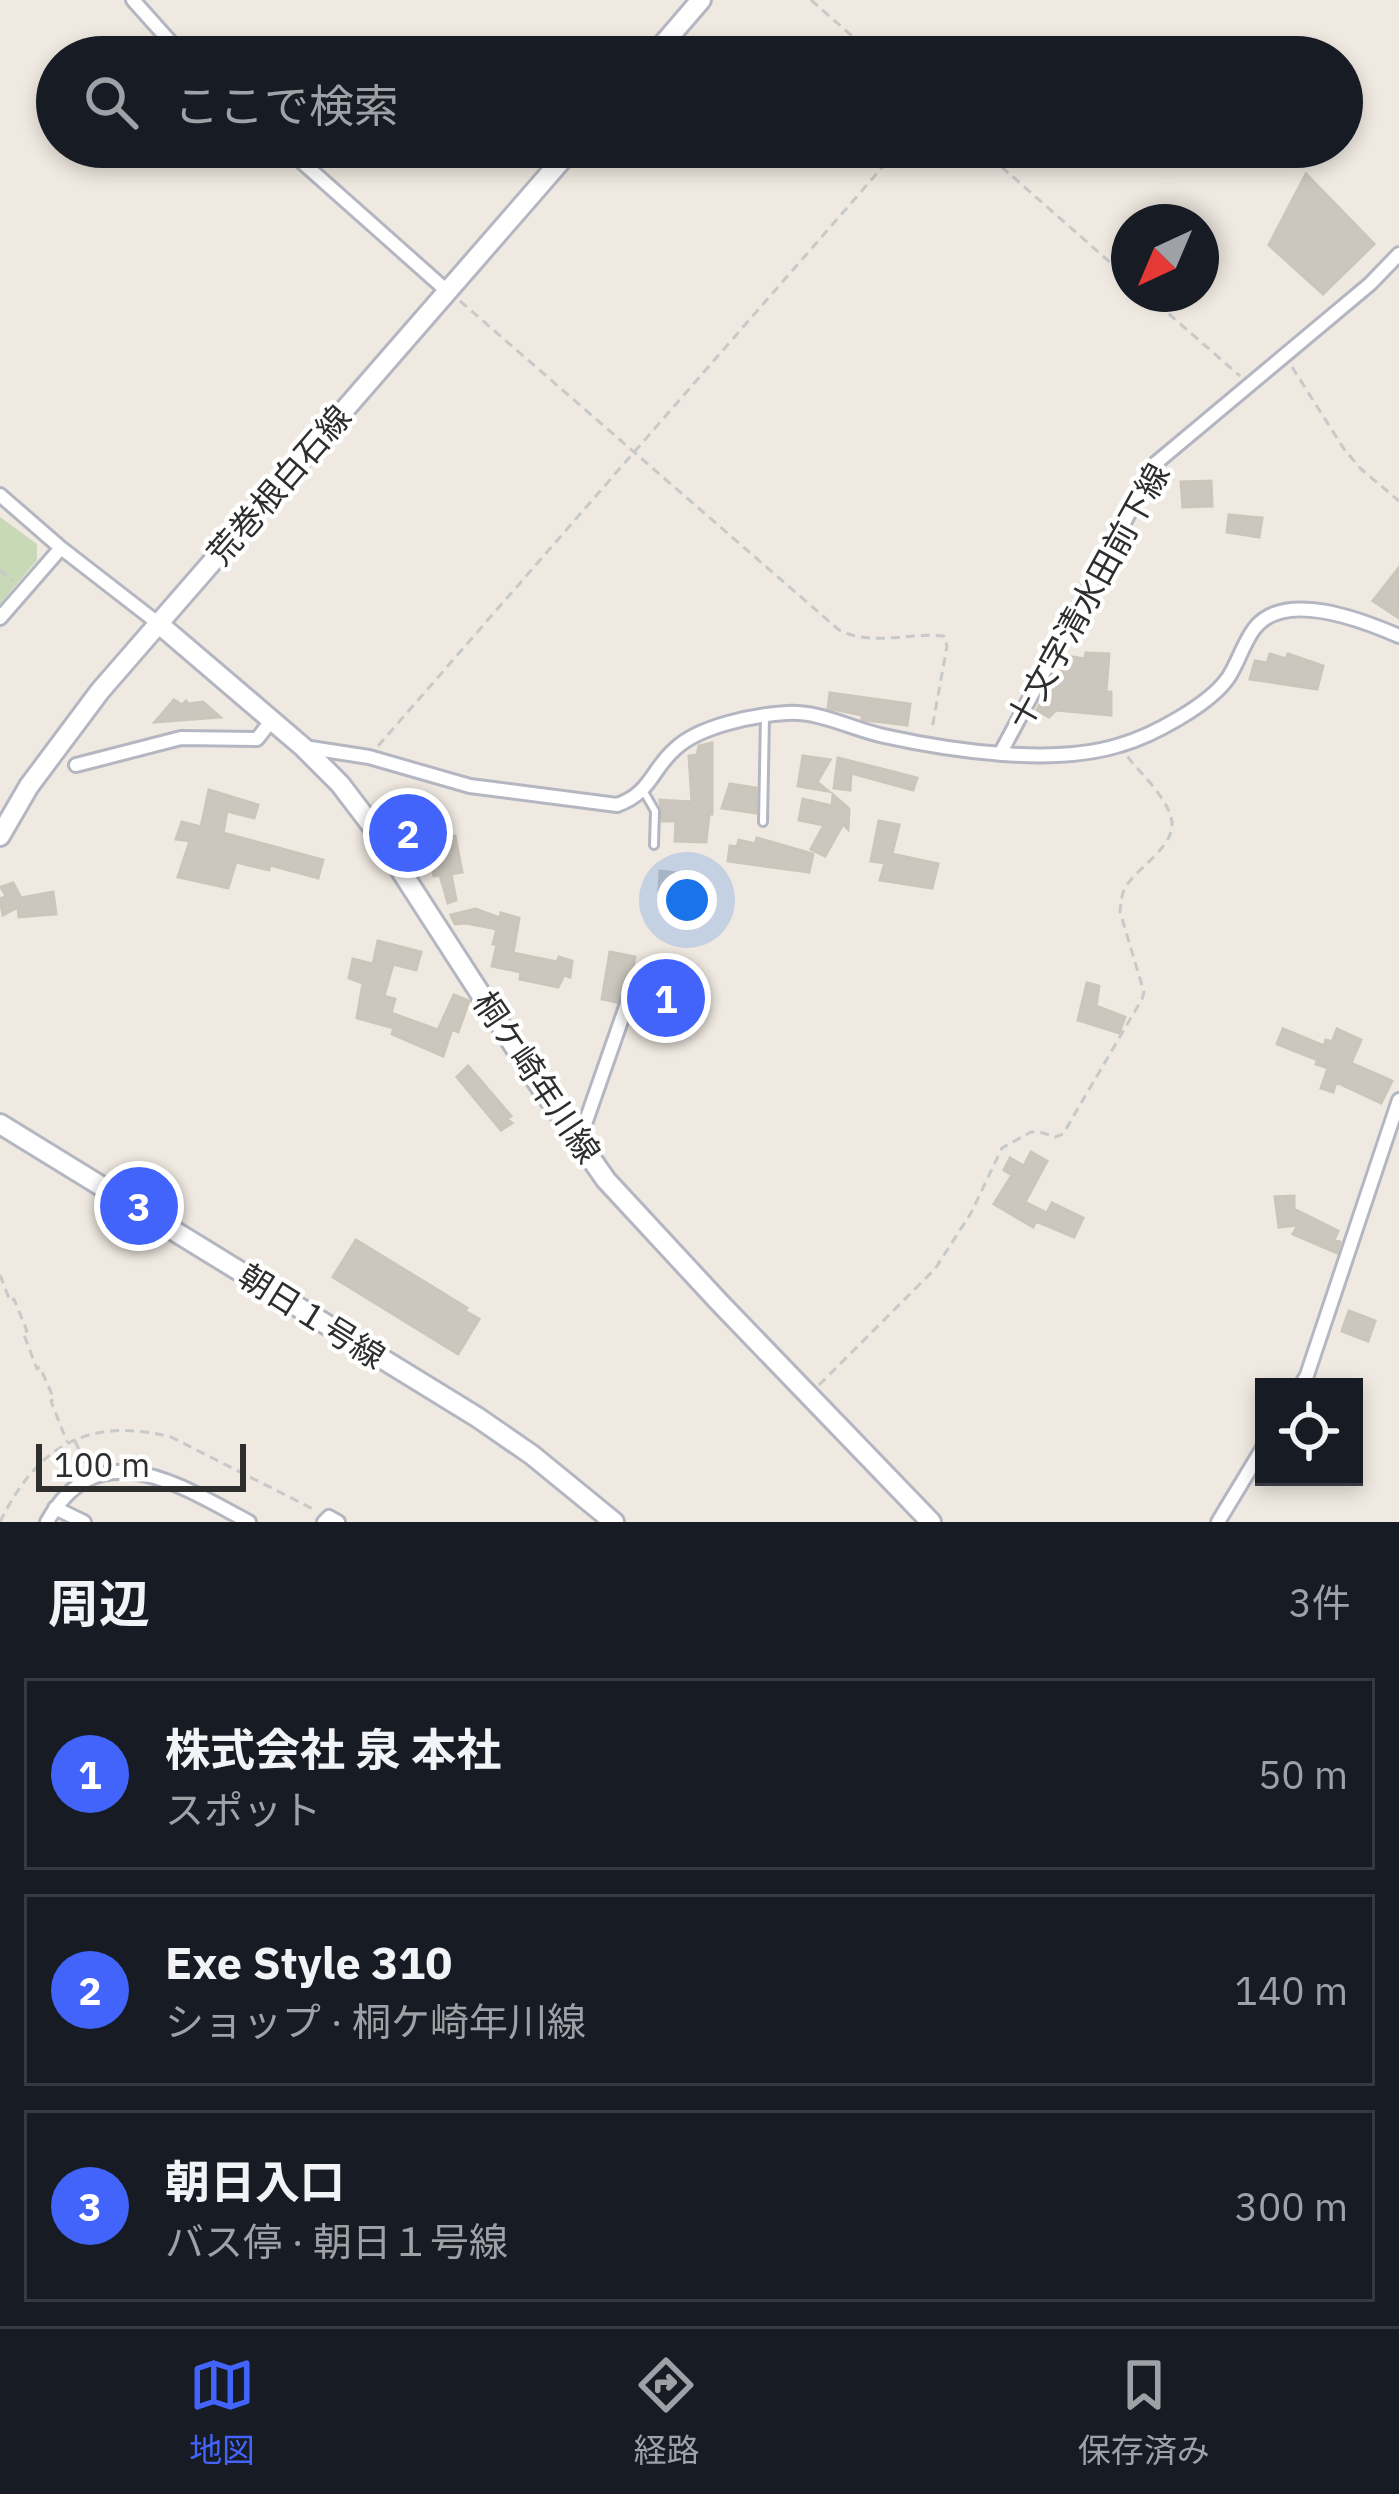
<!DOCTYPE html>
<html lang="ja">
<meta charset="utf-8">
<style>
body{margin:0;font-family:"IBM Plex Sans","Noto Sans JP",sans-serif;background:#20242c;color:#f1f3f6}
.controls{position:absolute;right:36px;bottom:36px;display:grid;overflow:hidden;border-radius:0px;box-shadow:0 6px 18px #0003}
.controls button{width:108px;height:108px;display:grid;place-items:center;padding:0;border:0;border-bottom:3px solid #363941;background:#171b24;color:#f1f3f6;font:60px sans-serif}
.compass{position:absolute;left:1111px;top:204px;width:108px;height:108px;border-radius:50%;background:#171b24;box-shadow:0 6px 18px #0003;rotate:224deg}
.scale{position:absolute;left:36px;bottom:30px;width:210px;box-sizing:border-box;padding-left:12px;border:6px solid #2e2e2e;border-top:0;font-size:33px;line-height:42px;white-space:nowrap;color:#2e2e2e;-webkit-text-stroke:9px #fff;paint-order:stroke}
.you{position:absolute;left:687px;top:900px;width:42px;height:42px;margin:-30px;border:9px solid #fff;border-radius:50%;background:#1a73e8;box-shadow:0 0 0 18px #1a73e833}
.badge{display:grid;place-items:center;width:78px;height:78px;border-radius:50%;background:#4264fb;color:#fff;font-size:39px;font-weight:700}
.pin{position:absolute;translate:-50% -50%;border:6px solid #fff;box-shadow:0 3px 12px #0006}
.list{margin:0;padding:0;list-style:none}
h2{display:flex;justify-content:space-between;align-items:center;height:156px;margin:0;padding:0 48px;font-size:51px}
h2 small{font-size:39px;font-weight:400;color:#9ea1a6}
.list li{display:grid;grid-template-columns:78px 1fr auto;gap:36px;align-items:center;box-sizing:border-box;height:192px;margin:0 24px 24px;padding:0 24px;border:3px solid #363941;border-radius:0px}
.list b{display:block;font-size:45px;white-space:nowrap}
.list p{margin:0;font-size:39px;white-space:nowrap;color:#9ea1a6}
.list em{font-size:39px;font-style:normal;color:#9ea1a6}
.icon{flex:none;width:66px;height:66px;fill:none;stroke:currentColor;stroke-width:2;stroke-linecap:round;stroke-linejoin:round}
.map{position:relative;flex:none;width:1399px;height:1522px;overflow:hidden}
.search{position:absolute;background:#171b24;box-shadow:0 6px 18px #0003;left:36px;right:36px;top:36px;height:132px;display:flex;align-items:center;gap:30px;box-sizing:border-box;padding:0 42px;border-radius:66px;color:#9ea1a6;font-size:45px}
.sheet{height:804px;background:#171b24}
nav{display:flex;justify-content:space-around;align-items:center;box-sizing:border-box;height:168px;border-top:3px solid #363941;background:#171b24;font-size:33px;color:#9ea1a6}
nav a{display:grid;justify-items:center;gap:6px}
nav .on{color:#4264fb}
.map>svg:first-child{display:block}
</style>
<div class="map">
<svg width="1399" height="1522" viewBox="0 0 1399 1522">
<rect width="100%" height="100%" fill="#efe9e1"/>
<!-- cemetery -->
<path fill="#c8d9b8" d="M0,517L37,544V560L0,604Z"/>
<!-- building -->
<path fill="#cbc7bf" stroke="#cbc5ba" stroke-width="3" d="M117,147H171L164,165Z
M1306,174L1374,244L1323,294L1269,245Z
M1211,481L1212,506L1183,507L1181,482Z
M1229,515L1262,518L1259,537L1227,532Z
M1399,568V618L1373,601Z
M1086,653L1109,654L1106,692H1111V715L1056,710L1049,717L1037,710L1049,688L1060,677L1066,656L1085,659Z
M1270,654L1286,659L1288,654L1323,666L1317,689L1250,679L1255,661L1267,663Z
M830,693L910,704L907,725L866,720L862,719V715L828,708Z
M174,700L182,705L186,701L188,704L203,702L220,717L155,722Z
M712,743V814H709L706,842L675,841L676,821H662L660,800L692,802L689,756L697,755L699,746Z
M803,756L830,760L817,782L828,791L798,786Z
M838,758L894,772L917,778L913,790L851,773L850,790L834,788Z
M730,784L756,788V813L722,808Z
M209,790L258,805L254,818L227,811L223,833L323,860L318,878L270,865L269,870L236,862L228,888L178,877L190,841L176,839L182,822L201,827Z
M833,795L849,809L848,829L843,824L825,856L811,849L824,825L799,820L803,799L832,806Z
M879,821L899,825L892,854L938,864L932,888L880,880L885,863L871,861Z
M455,836L462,872L451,874L456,900L448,903L440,875L434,876L431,860L414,855L411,839Z
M757,838L813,854L809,872L728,861L730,846L737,847L739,840L755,844Z
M660,871L702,876L701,893L659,890Z
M13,883L21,898L53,892L56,914L19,917L18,907L3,915L0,899L6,896L1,887Z
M475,909L500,918L501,913L519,918L513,953L557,962L559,957L572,961L570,977L564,975L558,987L520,979L521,972L492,966L497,945L493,944L497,929L466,923L455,924L451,915Z
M378,941L421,952L416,970L393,964L384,996L395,999L391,1013L438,1030L454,995L469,1001L458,1032L452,1029L443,1056L392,1034L394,1028L357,1018L363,983L349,978L353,959L373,964Z
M610,952L635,957L633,968L626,975L617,1002L602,999Z
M1087,983L1099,986L1096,1006L1125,1017L1119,1033L1078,1020Z
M648,989L683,990V1008L648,1006Z
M1283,1029L1324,1046L1326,1040L1332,1042L1337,1029L1361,1040L1351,1063L1392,1081L1381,1103L1336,1082L1333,1092L1321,1088L1328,1068L1316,1064L1318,1060L1277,1044Z
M468,1066L511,1116L507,1119L512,1123L501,1130L457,1077Z
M1031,1152L1047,1161L1025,1202L1047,1213L1052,1203L1083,1218L1074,1237L1036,1221L1033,1227L994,1204L1012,1175L1004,1170L1010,1158L1024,1166Z
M1294,1196V1209L1338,1231L1334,1240L1340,1242L1337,1253L1293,1234L1298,1225L1279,1227L1275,1197Z
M356,1240L467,1308L465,1311L479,1319L458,1354L333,1277Z
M1349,1311L1375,1321L1368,1341L1342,1331Z"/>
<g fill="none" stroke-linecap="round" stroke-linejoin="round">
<defs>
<path id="lane" d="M644,792L655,811L654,845
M763,822L765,717"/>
<path id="street" d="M133,0L184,57
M285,147L447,291
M0,495L61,548L159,624
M0,618L61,548
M304,747L369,757L470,786L617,805C651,793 651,770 675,749C699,726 754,715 787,713C820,711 852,729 884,736C952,751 1054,766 1120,745C1152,736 1209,705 1228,678C1238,663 1243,644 1254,629C1284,589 1362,620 1399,636
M1000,754L1156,463L1370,284L1399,254
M76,765L181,738L257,739L272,720
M579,1141L636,978
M1300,1387L1307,1375L1399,1100
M55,1508L84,1522
M47,1522C99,1429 182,1487 249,1522
M324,1522L329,1517L338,1522
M1218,1522L1264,1446"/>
<path id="secondary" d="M652,57L701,0
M159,624L303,747L340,784L372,826L536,1080L606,1180L719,1302L931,1522
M0,836L29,786L100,691L573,147
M0,1124L477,1417L532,1455L614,1522"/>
</defs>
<!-- lane casing -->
<use href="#lane" stroke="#b4b7c1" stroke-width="12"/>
<!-- street casing -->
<use href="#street" stroke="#b4b7c1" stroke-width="18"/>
<!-- secondary casing -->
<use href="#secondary" stroke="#b4b7c1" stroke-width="24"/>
<!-- path -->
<path stroke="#c9c9c9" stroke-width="3" stroke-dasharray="9 6" stroke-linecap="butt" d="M811,0L876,57
M979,147L1129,279
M1146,294L1240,376
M460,301L839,630C873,647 908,632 944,636L947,646L932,729
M1292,367L1344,449L1361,469L1399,501
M0,570L13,581
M378,746L900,147
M0,1275L10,1301L14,1299L27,1331L23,1332L37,1369L40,1367L54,1399L51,1401L67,1442
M819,1385L935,1269L971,1213L1002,1148L1031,1132H1040L1055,1137L1063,1134L1142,999L1144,992L1120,912C1121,902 1121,893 1127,885C1140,865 1179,844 1171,817C1164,794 1141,774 1127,756
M75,1441L86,1465
M0,1522C37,1447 86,1416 171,1437L317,1511"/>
<!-- lane -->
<use href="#lane" stroke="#fff" stroke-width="6"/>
<!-- street -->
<use href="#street" stroke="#fff" stroke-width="12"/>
<!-- secondary -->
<use href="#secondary" stroke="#fff" stroke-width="18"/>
</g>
<g text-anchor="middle" stroke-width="9" stroke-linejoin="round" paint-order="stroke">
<!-- street labels -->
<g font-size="33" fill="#2e2e2e" stroke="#fff">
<text transform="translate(279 485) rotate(-49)" y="12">荒巻根白石線</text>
<text transform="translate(1088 596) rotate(-61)" y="12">十文字清水田前下線</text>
<text transform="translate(537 1077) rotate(56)" y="12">桐ケ崎年川線</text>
<text transform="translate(312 1316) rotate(32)" y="12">朝日１号線</text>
</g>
</g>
</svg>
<div class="controls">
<button><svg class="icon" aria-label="locate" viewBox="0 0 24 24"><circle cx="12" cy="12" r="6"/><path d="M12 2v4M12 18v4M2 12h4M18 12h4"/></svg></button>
</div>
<svg class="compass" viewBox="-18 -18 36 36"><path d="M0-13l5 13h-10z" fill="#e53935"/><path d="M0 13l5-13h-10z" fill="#9ea1a6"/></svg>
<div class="scale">100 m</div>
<div class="you"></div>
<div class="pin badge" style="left:666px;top:998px">1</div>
<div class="pin badge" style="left:408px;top:833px">2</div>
<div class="pin badge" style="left:139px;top:1206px">3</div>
<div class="search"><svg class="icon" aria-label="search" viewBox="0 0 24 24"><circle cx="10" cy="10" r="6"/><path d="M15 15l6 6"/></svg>ここで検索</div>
</div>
<section class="sheet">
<h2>周辺<small>3件</small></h2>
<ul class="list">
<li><span class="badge">1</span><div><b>株式会社 泉 本社</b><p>スポット</p></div><em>50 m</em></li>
<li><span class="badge">2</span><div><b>Exe Style 310</b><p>ショップ · 桐ケ崎年川線</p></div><em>140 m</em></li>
<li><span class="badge">3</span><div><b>朝日入口</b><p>バス停 · 朝日１号線</p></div><em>300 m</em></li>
</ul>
</section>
<nav>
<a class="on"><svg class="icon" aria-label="map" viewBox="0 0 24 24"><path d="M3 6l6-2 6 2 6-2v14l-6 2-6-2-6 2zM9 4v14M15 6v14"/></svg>地図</a>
<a><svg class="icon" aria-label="directions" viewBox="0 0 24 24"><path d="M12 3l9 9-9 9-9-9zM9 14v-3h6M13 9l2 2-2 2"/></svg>経路</a>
<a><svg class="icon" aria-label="saved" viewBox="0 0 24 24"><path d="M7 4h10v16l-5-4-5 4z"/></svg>保存済み</a>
</nav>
